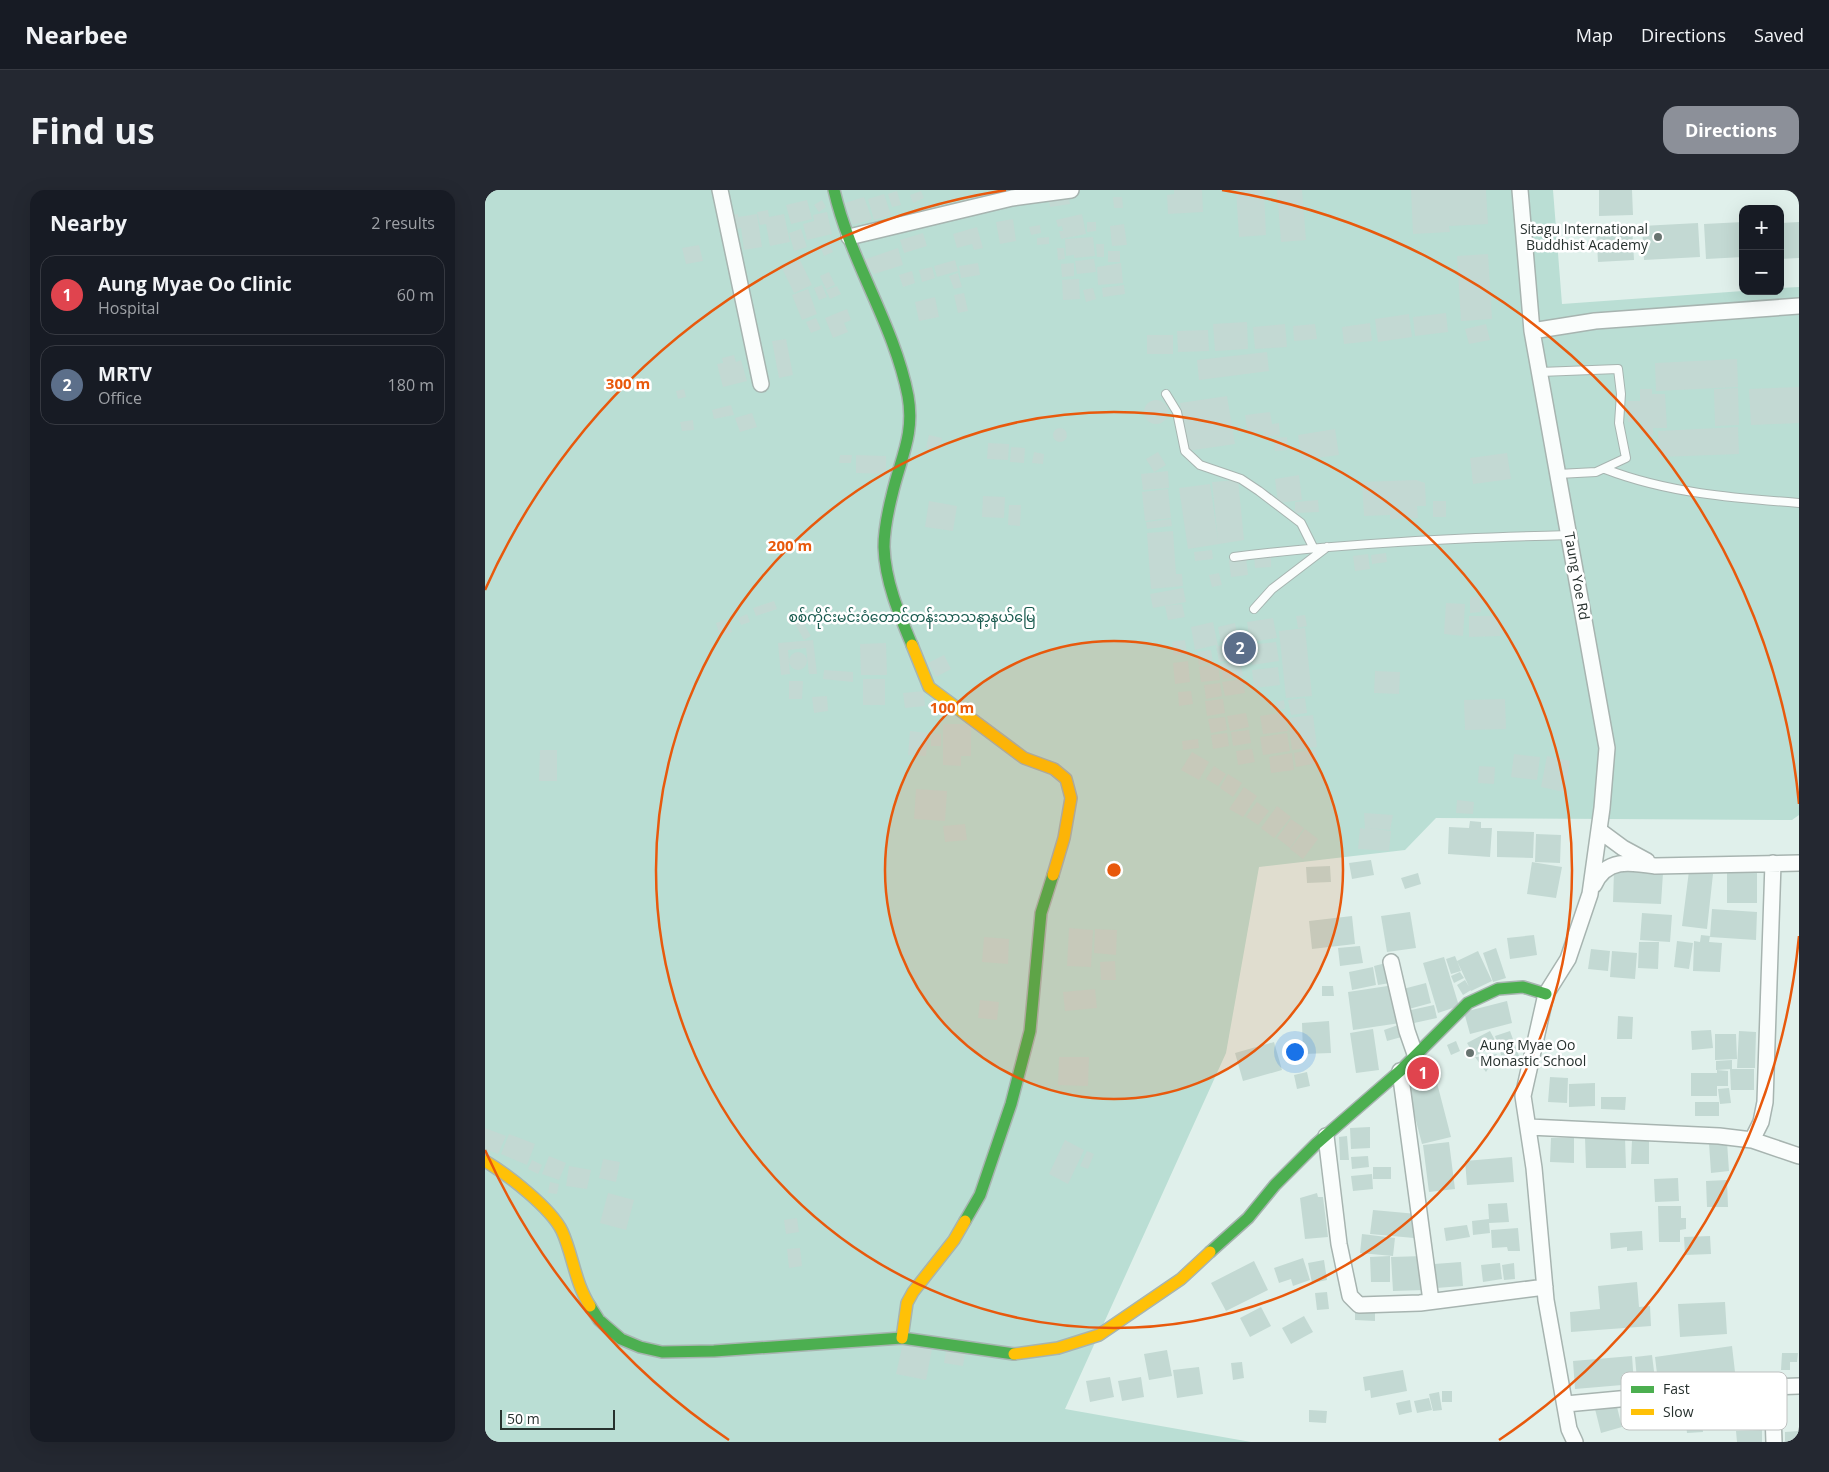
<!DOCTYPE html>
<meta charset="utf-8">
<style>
body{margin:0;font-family:"Open Sans","Noto Sans Myanmar",sans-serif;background:#242831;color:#f1f3f6}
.controls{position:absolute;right:15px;top:15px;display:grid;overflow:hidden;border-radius:10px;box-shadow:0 5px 20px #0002}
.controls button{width:45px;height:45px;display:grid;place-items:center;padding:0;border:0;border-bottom:1px solid #363941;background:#171b24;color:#f1f3f6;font:25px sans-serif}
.scale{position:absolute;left:15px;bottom:12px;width:115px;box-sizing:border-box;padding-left:5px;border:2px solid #27312e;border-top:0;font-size:14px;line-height:18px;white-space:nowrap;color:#27312e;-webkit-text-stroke:4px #fff;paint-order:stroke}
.you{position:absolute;left:809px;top:861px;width:18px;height:18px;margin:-12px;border:4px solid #fff;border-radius:50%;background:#1a73e8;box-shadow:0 0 0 8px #1a73e833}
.badge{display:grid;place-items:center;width:32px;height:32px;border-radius:50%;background:#8c9099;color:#fff;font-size:16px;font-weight:700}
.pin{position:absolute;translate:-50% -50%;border:2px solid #fff;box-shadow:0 1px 5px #0006}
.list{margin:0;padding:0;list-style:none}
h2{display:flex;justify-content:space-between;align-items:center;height:65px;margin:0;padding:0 20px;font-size:21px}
h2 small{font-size:16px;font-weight:400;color:#9ea1a6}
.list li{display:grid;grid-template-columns:32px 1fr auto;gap:15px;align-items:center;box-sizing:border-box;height:80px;margin:0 10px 10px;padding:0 10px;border:1px solid #363941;border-radius:15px}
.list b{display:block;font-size:19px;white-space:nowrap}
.list p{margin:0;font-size:16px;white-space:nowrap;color:#9ea1a6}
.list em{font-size:16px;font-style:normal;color:#9ea1a6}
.map{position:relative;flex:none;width:1314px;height:1252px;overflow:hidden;border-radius:15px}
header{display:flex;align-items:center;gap:30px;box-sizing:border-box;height:70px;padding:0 25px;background:#171b24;border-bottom:1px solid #363941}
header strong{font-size:24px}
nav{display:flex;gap:28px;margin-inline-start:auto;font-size:18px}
.intro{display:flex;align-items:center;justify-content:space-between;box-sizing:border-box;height:120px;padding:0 30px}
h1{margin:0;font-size:35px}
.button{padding:12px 22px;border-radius:15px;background:#8c9099;color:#fff;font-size:18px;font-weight:700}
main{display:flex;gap:30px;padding:0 30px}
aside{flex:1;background:#171b24;border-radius:15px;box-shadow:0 5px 20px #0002}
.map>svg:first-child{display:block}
</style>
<header>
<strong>Nearbee</strong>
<nav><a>Map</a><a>Directions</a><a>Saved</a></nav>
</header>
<div class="intro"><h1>Find us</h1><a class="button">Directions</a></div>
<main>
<aside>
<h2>Nearby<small>2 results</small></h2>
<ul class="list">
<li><span class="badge" style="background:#e0444e">1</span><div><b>Aung Myae Oo Clinic</b><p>Hospital</p></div><em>60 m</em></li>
<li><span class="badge" style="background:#5c6f8a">2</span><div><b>MRTV</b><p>Office</p></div><em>180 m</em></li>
</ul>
</aside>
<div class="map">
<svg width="1314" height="1252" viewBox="0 0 1314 1252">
<rect width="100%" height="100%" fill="#e0f0eb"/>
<!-- green -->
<path fill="#baded4" d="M0,0H1068L1077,114L1258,101H1295V98L1314,97V625L1307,630L951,628L920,660L774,677L741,863L580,1219L766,1252H0Z"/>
<!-- building -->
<path fill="#c3d9d3" d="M689,0H717L718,22L683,24L682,5L689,4Z
M751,0H779L781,45L754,47Z
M792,0H817L821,50L796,52Z
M926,0H1001L1003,34L964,36L965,42L928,44Z
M1114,0H1147L1148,25L1114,26Z
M412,1L416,15L407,17L403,4Z
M436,1L439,8L428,13L425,5Z
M583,2L585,14L565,17L563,5Z
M399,4L406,25L389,30L383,9Z
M379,7L387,29L368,35L360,13Z
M628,7H637L638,18H629Z
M322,10L327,29L306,34L301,15Z
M337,10L341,17L334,22L329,15Z
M283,20L284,27L299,24L305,52L285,56L281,34L275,35L272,22Z
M342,22L347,44L322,50L318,34L329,31L328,25Z
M253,24V27L272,24L277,57L259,60L256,38L248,40L245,25Z
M597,24L601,44L576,49L574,41H578L577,36L573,37L571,30Z
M528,29L531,51L515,54L511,32Z
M602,32H611V41L602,42Z
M1258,32V67L1221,69L1219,34Z
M1314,32V68L1295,69V33Z
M1213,33L1215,67L1159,70L1157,36Z
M639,34L642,55L627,56L625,36Z
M555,35L556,43L546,45L544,37Z
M1147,35L1149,70L1113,72L1111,37Z
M492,37L498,58L489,60L487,54L472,58L468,44Z
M316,39L322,57L309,61L304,43Z
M438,43L442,56L419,63L415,50Z
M564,47V54L552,55V48Z
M608,47L610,66L589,68V65L581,66L580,49Z
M344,52L348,62L339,66L335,56Z
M611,54H619V67H612Z
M214,55L218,71L201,74L197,58Z
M413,58L418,75L389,84L378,70Z
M572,58H579L580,69L573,70Z
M623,61H635V72H623Z
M1003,64L1007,129L976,131L972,66Z
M609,69L611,82L592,84L590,71Z
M315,70L327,95L309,103L297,78Z
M470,70L473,81L452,87L449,76Z
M493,73L495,85L476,88L474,76Z
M589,73V86L577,87L576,74Z
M636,73L638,93L613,95L612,77Z
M447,77L450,88L437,92L434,80Z
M427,81L430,93L418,97L414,85Z
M344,82L350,95L341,99L335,86Z
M473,83L477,97L469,99L464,86Z
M594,89L595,109L578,110L577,90Z
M337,95L342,107L334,110L329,98Z
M639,95L640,104L618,107L617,98Z
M352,96L356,104L345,109L341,100Z
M608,98L611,109L601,112L598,100Z
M323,99L332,124L317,130L307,105Z
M479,103L483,121L473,123L469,105Z
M450,107L454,127L434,131L430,112Z
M362,119L366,130L359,133L363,142L348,148L340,128Z
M961,123L963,142L930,146L928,127Z
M924,124L927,147L893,152L890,129Z
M331,128L336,139L326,143L321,132Z
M762,132L763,159L730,161L728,134Z
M885,133L887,151L859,154L857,137Z
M800,134L802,157L770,159L768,137Z
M830,134L832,149L809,151L808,136Z
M1001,134L1005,150L984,154L980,139Z
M723,140L724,161L693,162L692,141Z
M662,145H688V164H662Z
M301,149L308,185L294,188L287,151Z
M782,162L784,181L714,190L712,170Z
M249,165L251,172L256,170L262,191L238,197L232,174L238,173L237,168Z
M1252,169L1253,197L1171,201L1170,173Z
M1314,197V233L1266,235L1264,199Z
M1253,198L1254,235L1230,236L1229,199Z
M199,199L201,207L193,209L191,201Z
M1155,199H1167V204H1180L1182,238H1168V245L1158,246L1157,232H1143L1142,211H1155Z
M742,206L750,254L702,261L695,213Z
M659 222a12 12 0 1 1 24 0a12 12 0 1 1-24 0Z
M246,215L249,225L229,229L227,220Z
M785,222L787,234L794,233L795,245L779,247L778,241L763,243L760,225Z
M267,223L272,237L255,242L250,228Z
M208,230L209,240L197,241L195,232Z
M1253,237L1254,264L1174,267L1173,241Z
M568 245a7 7 0 1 1 14 0a7 7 0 1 1-14 0Z
M850,239L854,265L817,270L813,245Z
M444,245L457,248L454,261L441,258Z
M802,247L803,260L790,261L789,248Z
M503,253L524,254L523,270L502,269Z
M526,257L540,258L539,273L525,272Z
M549,262L559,264L558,274L547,273Z
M673,262L681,275L669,282L661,269Z
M1022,263L1026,289L988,294L985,268Z
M355,265H367L366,273H354Z
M371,265L401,266V284L371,283Z
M683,281L684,298L658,300L656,284Z
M814,285L817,310L793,313L790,289Z
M753,290L759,350L703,359L694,298L725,294L733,350L727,292Z
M931,290L940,293L941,316H932L933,328L905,329V325L879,326L877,292Z
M683,299L686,328L660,331L657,302Z
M498,306L520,307L519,328L497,327Z
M833,310L834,322L810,323V312Z
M444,311L472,316L468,341L440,337Z
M948,311H961V327H948Z
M524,315H536L535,336L523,335Z
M686,329L687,336L662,339L661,332Z
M688,341L691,384H697L698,396L666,399L662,343Z
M727,360L728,369L710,371L709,362Z
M901,363L902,372L887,374L886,365Z
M883,364L885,379L870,381L868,366Z
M786,365V377L770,378L769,366Z
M761,367L763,385L746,387L744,370Z
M734,383L737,395L727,397L724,385Z
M698,398L701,412L668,418L665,404Z
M985,407H995L996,422L985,423Z
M289,411L292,419L271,426L268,418Z
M961,413L980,414L978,446L959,444Z
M697,414L700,427L683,430L680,416Z
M262,424L265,432L256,435L253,428Z
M820,425L822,436L813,438L811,426Z
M984,426H1015V446L984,447Z
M788,428L792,448L765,452L762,432Z
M243,429L247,442L235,446L231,433Z
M316,429L326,446L319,450L309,432Z
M728,432L733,456L752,452L755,468L734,472L731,455L710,460L706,437Z
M750,433L753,448L736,452L733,437Z
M820,438L827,506L801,508L794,441Z
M328,450L332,484H324L321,458L303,460L305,484L296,485L293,453Z
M700,450L702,464L689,465L687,452Z
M791,452L794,471L767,475L764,455Z
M401,453L402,485H376L375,454Z
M726,460L728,472L714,475L712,462Z
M304 471a9 9 0 1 1 18 0a9 9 0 1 1-18 0Z
M459,465L466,479L451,487L443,473Z
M703,471L705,492L690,494L688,473Z
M755,471L758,486L738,489L735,474Z
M733,475L735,490L716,492L714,477Z
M793,477L795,495L769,498L767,480Z
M339,480L368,482V492L338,489Z
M890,481L915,482L914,504L889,503Z
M378,489H400V515H378Z
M757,489L760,503L740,506L737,492Z
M304,491H318L317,509H304Z
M735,493L737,506L721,509L719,495Z
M439,501L440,516L420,518L418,503Z
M706,501L708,514L694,516L693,502Z
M342,506L343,521L329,523L327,507Z
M820,508L822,523L806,525L803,510Z
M738,509L740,523L722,526L720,511Z
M1020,509L1021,539L980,540L979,510Z
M799,510L800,519L792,520L791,512Z
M800,522L803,541L778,544L775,526Z
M761,523L764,537L745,541L742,526Z
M828,525L832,557L807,560L803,528Z
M740,527L742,540L726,543L723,529Z
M458,534H486V566H476V576L458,575Z
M764,540L766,553L748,556L746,542Z
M425,541L443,543L441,566L423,565Z
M742,543L744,556L728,559L726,545Z
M802,543L805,561L778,565L775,547Z
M446,544H456V556H446Z
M713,549L714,558L698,560L697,551Z
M767,559L770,572L753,575L751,561Z
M830,559L833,573L811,577L809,563Z
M55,560H72V591H54Z
M707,562L724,572L714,590L696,580Z
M807,563L809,580L786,583L784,567Z
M1029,564L1055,567L1052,590L1026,587Z
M1062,566L1085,571L1079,602L1056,597Z
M729,576L741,584L733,596L721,589Z
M994,576L1010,577L1009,594L993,593Z
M743,584L757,593L748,607L735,598Z
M759,597L772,606L758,627L744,619Z
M431,599L462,601L460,631L429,629Z
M972,610L989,612L988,624L971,623Z
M772,612L784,621L773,635L761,627Z
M792,616L806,627L789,648L776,638Z
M879,623L908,625L905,640L884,638L906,641L904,661L873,659L875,638L880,639Z
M806,629L819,638L805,658L792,648Z
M985,631L996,632V638H1007L1005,667L963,664L964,637L984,638Z
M480,634L482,650L460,652L458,636Z
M820,639L833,649L818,669L805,659Z
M1012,641L1049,642L1048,668L1012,667Z
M1051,644L1076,645L1075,673L1050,672Z
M886,670L889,685L867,689L864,673Z
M1047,672L1077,677L1071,708L1042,704Z
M845,676L846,692L822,693L821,677Z
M1129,681L1178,683L1176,714L1128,712Z
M1204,681L1228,684L1222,739L1197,736Z
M1242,682H1272V713H1242Z
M933,683L936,694L920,699L916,688Z
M1227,719L1272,722L1271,750L1225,747Z
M925,722L931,758L902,762L896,726Z
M1157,723L1187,725L1185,752L1155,750Z
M867,726L870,754L827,759L824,731Z
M584,738L608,740L606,777L582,776Z
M610,739L632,740L631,765L609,763Z
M1049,745L1052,765L1025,769L1022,748Z
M1216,745L1225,746L1224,752L1237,753L1235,782L1208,781L1209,751L1215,752Z
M499,747L524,749L523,774L497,772Z
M1192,751L1208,753L1204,779L1189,777Z
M1154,752H1174L1173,779L1153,778Z
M875,756L878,773L855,776L853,758Z
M1011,758L1021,788L1008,792L998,763Z
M1106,759L1125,761L1123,781L1103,779Z
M993,761L1007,791L986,801L972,771Z
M1127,761L1152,763L1150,789L1125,787Z
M970,766L976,781L966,784L961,769Z
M959,767L974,816L953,823L938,773Z
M630,771L631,790H616L615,772Z
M901,773L905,793L893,795L889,776Z
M888,777L891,795L867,800L864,782Z
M975,782L979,788L969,793L966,786Z
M980,790L986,800L978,805L972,795Z
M941,793L946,813L924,819L918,799Z
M909,795L915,833L868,840L863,802Z
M837,796H848L849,806H837Z
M610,799L612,818L580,821L578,802Z
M495,810L514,812L512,830L493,828Z
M1022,811L1027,833L985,844L979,822Z
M949,815L952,828L929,833L926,820Z
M1133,826L1148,827L1147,849H1132Z
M844,831L846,863L818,864L817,833Z
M916,834L920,846L902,851L899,840Z
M888,839L894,880L871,883L865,843Z
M1226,840L1228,858L1207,860L1206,841Z
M1005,841L1012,854L990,866L982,853Z
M1025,841L1034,866L1018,871L1010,846Z
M1254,841L1271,842L1270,878H1252Z
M1230,844H1251L1252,869L1230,870Z
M971,851L975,861L966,865L962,855Z
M789,852L797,880L758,891L750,863Z
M1012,864L1001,882L990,867H992Z
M574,867H604L603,896L573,895Z
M1247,870V879L1231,880V871Z
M1245,879H1269V900H1246Z
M1232,880L1243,881V896H1232V906H1206V883H1232Z
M822,882L825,896L812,899L809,885Z
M1065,887L1083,888L1082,913L1063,912Z
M951,889L966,947L937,954L922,896Z
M1110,893V916L1084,917V894Z
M1244,898L1246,913L1235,914L1233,899Z
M1116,907H1141L1140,920L1116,919Z
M1210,912H1234V926H1210Z
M885,937V958L866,959L865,938Z
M0,938L21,946L13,964L0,959Z
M24,944L50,954L42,975L16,964Z
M862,946L864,970H855L854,947Z
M1066,948H1089V973L1065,972Z
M1100,948H1140L1141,978H1101Z
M580,950L599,960L583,994L564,984Z
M1147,950L1164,951V974H1146Z
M964,952L970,999L944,1002L938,955Z
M1242,952L1244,981L1226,983L1224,953Z
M602,961L609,964L603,979L595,976Z
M64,966L81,973L74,990L57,984Z
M883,966L884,977L867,979L866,967Z
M1027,967L1029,992L982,995L980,971Z
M118,969L135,972L131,992L114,988Z
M47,970L57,975L53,984L43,979Z
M84,976L106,980L102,999L81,996Z
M888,977H906V989H888Z
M887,984L888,999L868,1001L866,986Z
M1193,988L1194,1011L1170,1012L1169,989Z
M1242,990L1243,1017H1222L1221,991Z
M65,992L74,994L72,1004L63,1003Z
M123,1003L149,1010L141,1040L115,1033Z
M832,1003L833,1007H838L843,1047L820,1049L815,1008Z
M1022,1013L1024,1032L1004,1033L1005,1043L988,1045L987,1031L1004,1029L1003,1014Z
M1173,1016H1196V1028H1201V1039L1195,1040V1052H1174Z
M888,1020L932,1024L929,1048L885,1044Z
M312,1028L314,1042L301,1044L299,1030Z
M982,1035L985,1047L961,1051L959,1038Z
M1033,1038L1035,1061H1023L1022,1057L1007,1058L1006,1040Z
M1157,1041L1158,1060L1142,1061V1057L1126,1059L1125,1043Z
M877,1044L910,1048L908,1066L875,1063Z
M1225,1046L1226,1064L1200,1065L1199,1047Z
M315,1058L317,1076L304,1078L302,1059Z
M905,1066V1092H886L885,1067Z
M939,1066L940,1100L908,1101L906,1067Z
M818,1068L825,1090L808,1096L806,1089L794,1093L789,1078Z
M839,1070L842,1090L827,1093L823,1073Z
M769,1071L783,1100L741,1121L726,1093Z
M976,1072L978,1096L951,1098L949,1074Z
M1015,1073L1017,1089L998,1092L996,1075Z
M1029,1073L1030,1089L1019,1090L1017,1075Z
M1152,1092L1154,1117L1165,1116L1166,1136L1086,1142L1085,1122L1115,1119L1113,1096Z
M842,1102L844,1119L832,1120L830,1103Z
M1240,1112L1242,1144L1195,1147L1193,1114Z
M776,1117L786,1136L765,1147L755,1128Z
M870,1117L890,1118V1131L870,1130Z
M819,1126L828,1142L806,1154L797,1138Z
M418,1153L447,1159L441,1190L411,1184Z
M1247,1156L1250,1182L1173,1192L1170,1167Z
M682,1160L687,1186L664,1190L659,1164Z
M461,1161L480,1164L478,1176L459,1173Z
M1297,1163H1313L1312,1172H1305V1180H1296Z
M1167,1165L1170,1189L1152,1190L1150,1167Z
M1147,1166L1149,1194L1090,1199L1088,1171Z
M757,1172L759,1188L748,1190L746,1173Z
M714,1177L718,1204L692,1208L688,1180Z
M918,1180L922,1201L886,1208L885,1200L880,1201L878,1187Z
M625,1187L629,1207L605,1212L601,1191Z
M656,1187L659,1207L637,1211L633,1191Z
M957,1201H967V1212H957Z
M954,1202L957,1220L948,1221L944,1204Z
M1267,1206L1268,1239L1234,1240V1207Z
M944,1208L947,1220L932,1223L929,1211Z
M925,1210L927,1222L914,1225L911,1213Z
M1158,1211L1162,1233L1140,1236L1136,1215Z
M1131,1213L1137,1237L1116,1243L1110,1219Z
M824,1220L842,1221L841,1233L824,1232Z
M1216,1222L1218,1242L1202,1243L1200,1224Z
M1277,1240V1252H1252L1251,1241Z
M1314,1241V1252H1300V1242Z"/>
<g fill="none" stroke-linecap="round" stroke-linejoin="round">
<defs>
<path id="lane" d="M1055,182L1133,179L1136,204L1134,233L1141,268L1111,282L1073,284
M681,204L692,222L700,261L715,275L756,289L774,301L816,333L828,357
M1120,279C1182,303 1248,308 1314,313
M749,367C861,353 972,348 1084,345
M769,419L787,399L842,357"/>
<path id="street" d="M235,0L276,194
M1035,0L1047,141L1122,558L1117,618L1105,704L1083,769L1061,804L1038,906L1049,978L1061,1110L1084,1239L1090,1252
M364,47L527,8L586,0
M1047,141L1110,131L1314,116
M1115,641L1138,658L1162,671
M1109,695C1121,668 1145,672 1170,676L1314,673
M906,772L922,841L930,864
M915,881L946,1111
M1044,937L1234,946L1267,950L1314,966
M841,946L854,1054L865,1106L874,1115L935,1113L1060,1097
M1267,950L1276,932L1280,912L1288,673
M1287,1196L1289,1252
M1081,1214L1241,1199L1314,1196"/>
<path id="fast" d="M349,0C365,71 409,134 423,206C430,245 415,269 407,305C403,321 399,342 399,357C400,391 414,424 427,455
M480,1031L495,1005L526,914L545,841L556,723L568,685
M725,1062L763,1028L790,995L831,954L915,881L983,813L1013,799L1038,797L1061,804
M105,1116L114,1130L136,1149L155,1157L177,1162L229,1161L417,1148L529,1164"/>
<path id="slow" d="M427,455L444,497L539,568L569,579L581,589L586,608L579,648L568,685
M0,971C22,984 66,1018 77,1041C88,1065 90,1093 105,1116
M417,1148L422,1113L428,1102L469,1050L480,1031
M529,1164L573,1158L614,1145L696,1089L725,1062"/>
</defs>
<!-- lane casing -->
<use href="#lane" stroke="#a7b4b0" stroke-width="10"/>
<!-- street casing -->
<use href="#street" stroke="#a7b4b0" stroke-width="18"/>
<!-- fast casing -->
<use href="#fast" stroke="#a7b4b0" stroke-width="14"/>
<!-- slow casing -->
<use href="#slow" stroke="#a7b4b0" stroke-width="14"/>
<!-- lane -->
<use href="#lane" stroke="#fafdfc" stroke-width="8"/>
<!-- street -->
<use href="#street" stroke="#fafdfc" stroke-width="15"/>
<!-- fast -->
<use href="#fast" stroke="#4caf50" stroke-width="11"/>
<!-- slow -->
<use href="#slow" stroke="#ffc107" stroke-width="11"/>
</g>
<!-- distance rings -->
<circle cx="629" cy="680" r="229" fill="#e8590c" fill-opacity=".12"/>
<g fill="none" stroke="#e8590c" stroke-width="2.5">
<circle cx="629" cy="680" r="229"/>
<circle cx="629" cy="680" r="458"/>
<path d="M1314 746A688 688 0 0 1 1014 1250M244 1250A688 688 0 0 1 0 960M0 400A688 688 0 0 1 521 0M737 0A688 688 0 0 1 1314 614"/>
</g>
<!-- markers -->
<g fill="#687470" stroke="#fff" stroke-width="2">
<circle cx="1173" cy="47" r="5"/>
<circle cx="985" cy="863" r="5"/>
</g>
<g text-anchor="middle" stroke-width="5" stroke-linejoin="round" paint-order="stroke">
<!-- poi labels -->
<g font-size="14" fill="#27312e" stroke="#fff" text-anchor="end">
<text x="1163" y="44">Sitagu International<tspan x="1163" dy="16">Buddhist Academy</tspan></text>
<text x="995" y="860" text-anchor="start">Aung Myae Oo<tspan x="995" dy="16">Monastic School</tspan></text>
</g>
<!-- street labels -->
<g font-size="14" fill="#27312e" stroke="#fff">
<text transform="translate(1092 386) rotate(80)" y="5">Taung Yoe Rd</text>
</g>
<!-- park labels -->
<g font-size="14" fill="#17594d" stroke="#fff">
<text x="427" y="432">စစ်ကိုင်းမင်းဝံတောင်တန်းသာသနာ့နယ်မြေ</text>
</g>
</g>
<!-- legend -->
<rect x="1136" y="1182" width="166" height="58" rx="8" fill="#fff" stroke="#bec1c0" stroke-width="1"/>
<rect x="1146" y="1196" width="23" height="7" fill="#4caf50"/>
<rect x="1146" y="1219" width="23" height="6" fill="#ffc107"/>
<g font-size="14" fill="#27312e">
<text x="1178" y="1204">Fast</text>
<text x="1178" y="1227">Slow</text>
</g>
<circle cx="629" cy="680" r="8" fill="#e8590c" stroke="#fff" stroke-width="2.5"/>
<g font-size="15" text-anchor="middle" font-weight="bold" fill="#e8590c" stroke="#fff" stroke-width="5" stroke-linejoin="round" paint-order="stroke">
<text x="143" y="199">300 m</text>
<text x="305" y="361">200 m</text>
<text x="467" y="523">100 m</text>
</g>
</svg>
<div class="controls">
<button>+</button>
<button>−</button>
</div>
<div class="scale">50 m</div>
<div class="you"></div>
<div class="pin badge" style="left:938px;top:883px;background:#e0444e">1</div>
<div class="pin badge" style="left:755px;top:458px;background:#5c6f8a">2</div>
</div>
</main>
